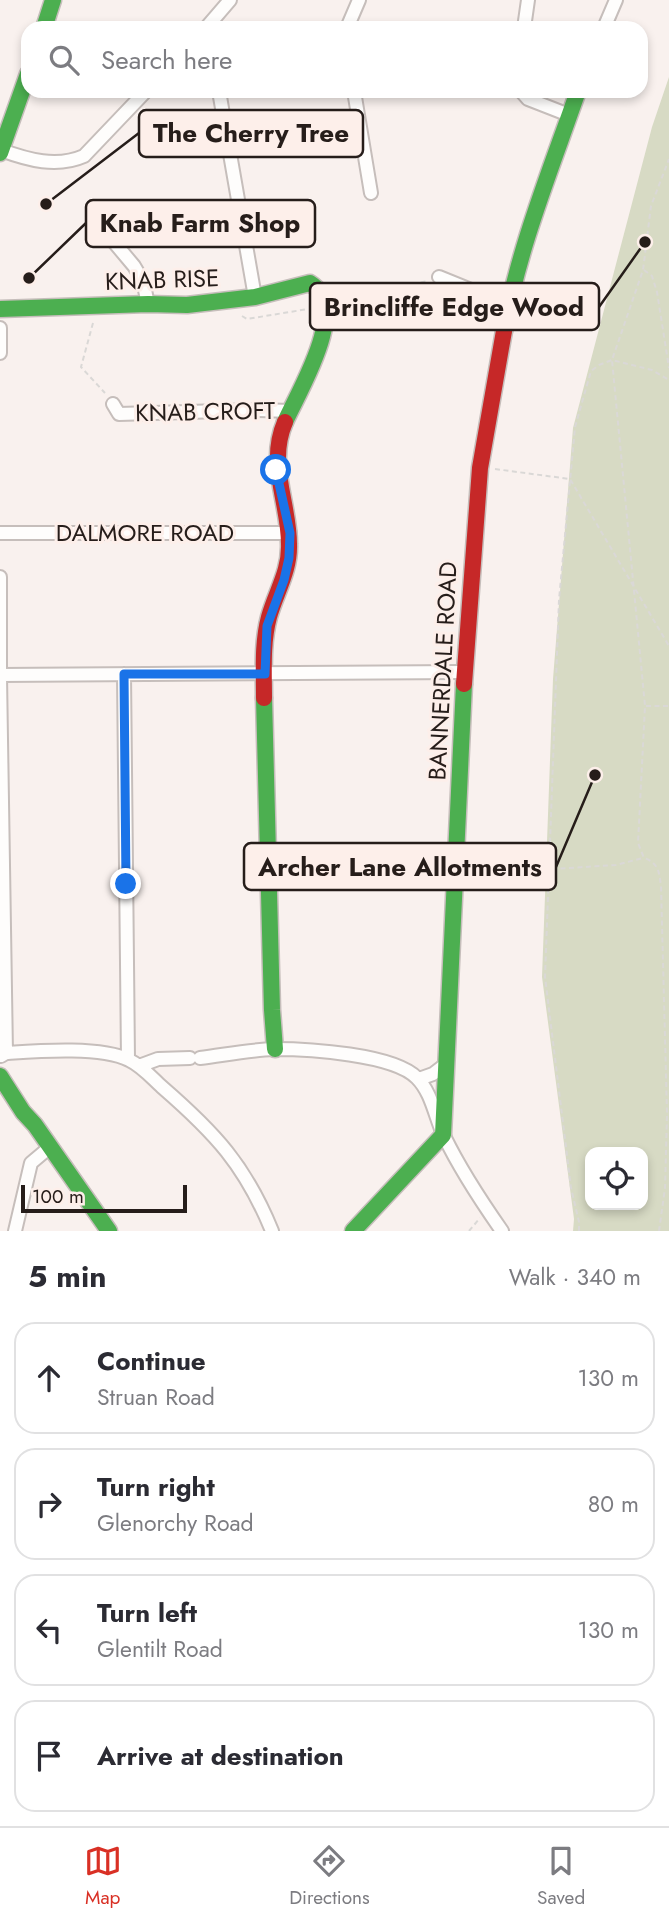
<!DOCTYPE html>
<meta charset="utf-8">
<style>
body{margin:0;font-family:Jost,sans-serif;background:#f2f2f3;color:#2b2b33}
.controls{position:absolute;right:21px;bottom:21px;display:grid;overflow:hidden;border-radius:14px;box-shadow:0 4px 10px #0003}
.controls button{width:63px;height:63px;display:grid;place-items:center;padding:0;border:0;border-bottom:2px solid #e1e1e2;background:#fff;color:#2b2b33;font:35px sans-serif}
.scale{position:absolute;left:21px;bottom:18px;width:166px;box-sizing:border-box;padding-left:7px;border:4px solid #261d1a;border-top:0;font-size:19px;line-height:24px;white-space:nowrap;color:#261d1a;-webkit-text-stroke:5px #fdefea;paint-order:stroke}
.stop{position:absolute;width:21px;height:21px;margin:-16px;border:5px solid #1a73e8;border-radius:50%;background:#fff}
.stop.end{background:#1a73e8;border-color:#fff;box-shadow:0 2px 7px #0008}
.list{margin:0;padding:0;list-style:none}
h2{display:flex;justify-content:space-between;align-items:center;height:91px;margin:0;padding:0 28px;font-size:30px}
h2 small{font-size:23px;font-weight:400;color:#7c7c81}
.list li{display:grid;grid-template-columns:46px 1fr auto;gap:21px;align-items:center;box-sizing:border-box;height:112px;margin:0 14px 14px;padding:0 14px;border:2px solid #e1e1e2;border-radius:21px}
.list b{display:block;font-size:26px;white-space:nowrap}
.list p{margin:0;font-size:23px;white-space:nowrap;color:#7c7c81}
.list em{font-size:23px;font-style:normal;color:#7c7c81}
.icon{flex:none;width:38px;height:38px;fill:none;stroke:currentColor;stroke-width:2;stroke-linecap:round;stroke-linejoin:round}
.map{position:relative;flex:none;width:669px;height:1231px;overflow:hidden}
.search{position:absolute;background:#fff;box-shadow:0 4px 10px #0003;left:21px;right:21px;top:21px;height:77px;display:flex;align-items:center;gap:18px;box-sizing:border-box;padding:0 24px;border-radius:21px;color:#7c7c81;font-size:26px}
.sheet{height:595px;background:#fff}
nav{display:flex;justify-content:space-around;align-items:center;box-sizing:border-box;height:98px;border-top:2px solid #e1e1e2;background:#fff;font-size:19px;color:#7c7c81}
nav a{display:grid;justify-items:center;gap:4px}
nav .on{color:#d93025}
.map>svg:first-child{display:block}
</style>
<div class="map">
<svg width="669" height="1231" viewBox="0 0 669 1231">
<rect width="100%" height="100%" fill="#f9f1ee"/>
<!-- green -->
<path fill="#d7dac4" fill-rule="evenodd" d="M669,77V1231H573L574,1219L542,977L553,679L573,428L652,127ZM590,1152H643V1205H590Z"/>
<g fill="none" stroke-linecap="round" stroke-linejoin="round">
<defs>
<path id="street" d="M206,28L230,0
M347,28L359,0
M524,28L528,0
M604,28L616,0
M219,91L255,297
M354,91L371,193
M521,91L528,99L569,115
M1,150C28,160 57,168 84,156L146,91
M96,231L108,235L134,266L143,281L148,304
M439,277L508,305
M0,328V353
M113,404L119,414L258,410L291,411
M0,533H290
M0,577V671
M124,674L128,1059
M0,675L464,672
M0,676L6,1053
M1,1056L6,1053C37,1051 101,1046 129,1060C142,1066 152,1078 162,1087C215,1133 245,1165 272,1231
M200,1058C224,1055 249,1050 274,1049C308,1049 394,1054 417,1078C432,1093 435,1117 444,1136C460,1169 481,1201 502,1231
M139,1066L158,1059L190,1058
M419,1079L433,1074L446,1064
M15,1231L31,1163L50,1147"/>
<path id="fast" d="M44,28L53,0
M0,153L28,74
M0,309L148,304L187,305L255,297L310,283C351,308 298,392 285,422
M504,331C518,249 551,169 578,91
M264,698L272,1010L275,1049
M0,1076L23,1112L35,1125L109,1231
M353,1231L443,1135L464,684"/>
<path id="jam" d="M464,684L480,468L504,331
M264,698C264,671 262,643 269,617C276,592 290,571 289,544C289,502 267,464 285,422"/>
</defs>
<!-- street casing -->
<use href="#street" stroke="#c6bebb" stroke-width="16"/>
<!-- fast casing -->
<use href="#fast" stroke="#c6bebb" stroke-width="19"/>
<!-- jam casing -->
<use href="#jam" stroke="#c6bebb" stroke-width="19"/>
<!-- path -->
<path stroke="#dad8d6" stroke-width="2" stroke-dasharray="5 3.5" stroke-linecap="butt" d="M644,270L652,276L657,292L669,368
M337,298L428,281
M242,316L247,319L308,309
M93,323L81,367L105,393
M495,469L570,479L669,646
M646,706H669
M552,869L616,865L643,858
M469,1231L480,1218
M579,1231V1222L571,1188L545,977L559,600L575,427L591,371L599,365L612,360L652,370L669,380
M659,1231L665,1188L667,1114L661,886C659,872 659,863 644,858L638,843L645,706L612,360L643,270L651,206L669,159"/>
<!-- street -->
<use href="#street" stroke="#fefdfc" stroke-width="12"/>
<!-- fast -->
<use href="#fast" stroke="#4caf50" stroke-width="16"/>
<!-- jam -->
<use href="#jam" stroke="#c62828" stroke-width="16"/>
</g>
<g fill="none" stroke-linecap="round" stroke-linejoin="round">
<!-- route -->
<path stroke="#1a73e8" stroke-width="9" d="M126,884L124,674H265L267,626L284,580L289,558L290,533L276,470"/>
</g>
<g text-anchor="middle" stroke-width="6" stroke-linejoin="round" paint-order="stroke">
<!-- street labels -->
<g font-size="24" fill="#261d1a" stroke="#fdefea">
<text transform="translate(162 280) rotate(-2)" y="8">KNAB RISE</text>
<text transform="translate(205 412) rotate(-1)" y="8">KNAB CROFT</text>
<text x="145" y="541">DALMORE ROAD</text>
<text transform="translate(443 671) rotate(-87)" y="8">BANNERDALE ROAD</text>
</g>
</g>
<!-- callouts -->
<path fill="none" stroke="#261d1a" stroke-width="2.5" d="M46 204L139 133M29 278L86 223M645 242L599 307M595 775L556 867"/>
<g fill="#261d1a" stroke="#fdefea" stroke-width="2.5">
<circle cx="46" cy="204" r="7"/>
<circle cx="29" cy="278" r="7"/>
<circle cx="645" cy="242" r="7"/>
<circle cx="595" cy="775" r="7"/>
</g>
<g fill="#fdefea" stroke="#261d1a" stroke-width="2.5">
<rect x="139" y="110" width="224" height="47" rx="7"/>
<rect x="86" y="200" width="229" height="47" rx="7"/>
<rect x="310" y="283" width="289" height="47" rx="7"/>
<rect x="244" y="843" width="312" height="47" rx="7"/>
</g>
<g font-size="26" text-anchor="middle" font-weight="bold" fill="#261d1a">
<text x="251" y="142">The Cherry Tree</text>
<text x="200" y="232">Knab Farm Shop</text>
<text x="454" y="316">Brincliffe Edge Wood</text>
<text x="400" y="876">Archer Lane Allotments</text>
</g>
</svg>
<div class="controls">
<button><svg class="icon" aria-label="locate" viewBox="0 0 24 24"><circle cx="12" cy="12" r="6"/><path d="M12 2v4M12 18v4M2 12h4M18 12h4"/></svg></button>
</div>
<div class="scale">100 m</div>
<div class="stop" style="left:276px;top:470px"></div>
<div class="stop end" style="left:126px;top:884px"></div>
<div class="search"><svg class="icon" aria-label="search" viewBox="0 0 24 24"><circle cx="10" cy="10" r="6"/><path d="M15 15l6 6"/></svg>Search here</div>
</div>
<section class="sheet">
<h2>5 min<small>Walk · 340 m</small></h2>
<ul class="list">
<li><svg class="icon" aria-label="ahead" viewBox="0 0 24 24"><path d="M12 20V5M6 11l6-6 6 6"/></svg><div><b>Continue</b><p>Struan Road</p></div><em>130 m</em></li>
<li><svg class="icon" aria-label="right" viewBox="0 0 24 24"><path d="M7 20v-9h11M14 6l5 5-5 5"/></svg><div><b>Turn right</b><p>Glenorchy Road</p></div><em>80 m</em></li>
<li><svg class="icon" aria-label="left" viewBox="0 0 24 24"><path d="M17 20v-9H6M10 6l-5 5 5 5"/></svg><div><b>Turn left</b><p>Glentilt Road</p></div><em>130 m</em></li>
<li><svg class="icon" aria-label="arrive" viewBox="0 0 24 24"><path d="M6 21V4h12l-3 4 3 4H6"/></svg><div><b>Arrive at destination</b></div></li>
</ul>
</section>
<nav>
<a class="on"><svg class="icon" aria-label="map" viewBox="0 0 24 24"><path d="M3 6l6-2 6 2 6-2v14l-6 2-6-2-6 2zM9 4v14M15 6v14"/></svg>Map</a>
<a><svg class="icon" aria-label="directions" viewBox="0 0 24 24"><path d="M12 3l9 9-9 9-9-9zM9 14v-3h6M13 9l2 2-2 2"/></svg>Directions</a>
<a><svg class="icon" aria-label="saved" viewBox="0 0 24 24"><path d="M7 4h10v16l-5-4-5 4z"/></svg>Saved</a>
</nav>
